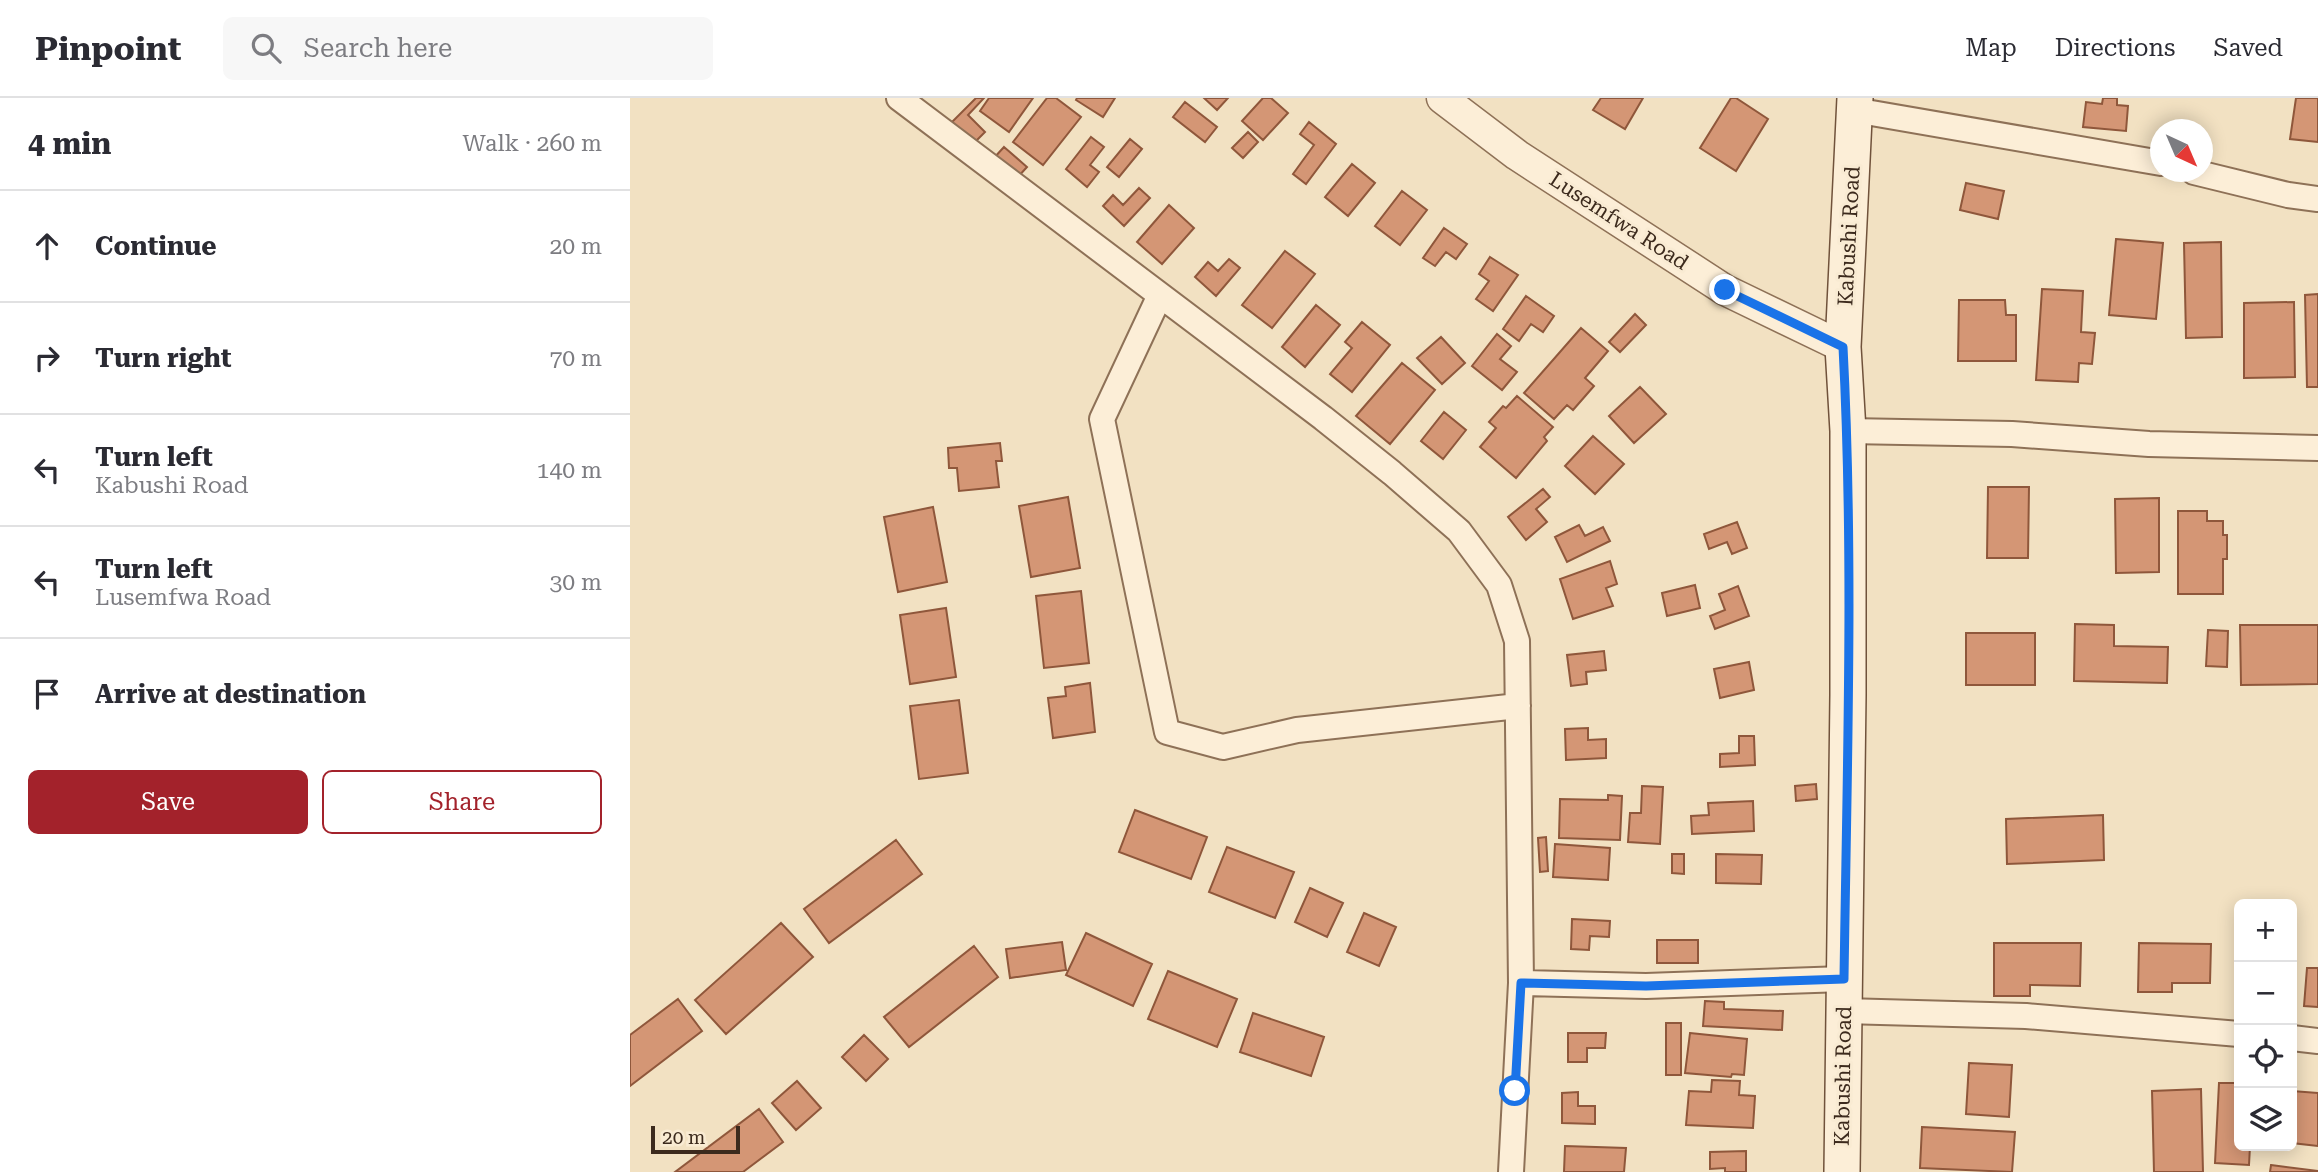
<!DOCTYPE html>
<meta charset="utf-8">
<style>
body{margin:0;font-family:"Roboto Serif",serif;background:#f7f7f7;color:#2b2b33}
.controls{position:absolute;right:21px;bottom:21px;display:grid;overflow:hidden;border-radius:10px;box-shadow:0 4px 18px #0003}
.controls button{width:63px;height:63px;display:grid;place-items:center;padding:0;border:0;border-bottom:2px solid #e1e1e2;background:#fff;color:#2b2b33;font:35px sans-serif}
.compass{position:absolute;left:1520px;top:21px;width:63px;height:63px;border-radius:50%;background:#fff;box-shadow:0 4px 18px #0003;rotate:136deg}
.scale{position:absolute;left:21px;bottom:18px;width:89px;box-sizing:border-box;padding-left:7px;border:4px solid #3c2a1d;border-top:0;font-size:19px;line-height:24px;white-space:nowrap;color:#3c2a1d;-webkit-text-stroke:5px #f9ebd3;paint-order:stroke}
.stop{position:absolute;width:21px;height:21px;margin:-16px;border:5px solid #1a73e8;border-radius:50%;background:#fff}
.stop.end{background:#1a73e8;border-color:#fff;box-shadow:0 2px 7px #0008}
.list{margin:0;padding:0;list-style:none}
h2{display:flex;justify-content:space-between;align-items:center;height:91px;margin:0;padding:0 28px;font-size:30px}
h2 small{font-size:23px;font-weight:400;color:#7c7c81}
.list li{display:grid;grid-template-columns:46px 1fr auto;gap:21px;align-items:center;box-sizing:border-box;height:112px;padding:0 28px;border-top:2px solid #e1e1e2}
.list b{display:block;font-size:26px;white-space:nowrap}
.list p{margin:0;font-size:23px;white-space:nowrap;color:#7c7c81}
.list em{font-size:23px;font-style:normal;color:#7c7c81}
.actions{display:flex;gap:14px;padding:21px 28px}
.actions a{flex:1;padding:16px 0;border:2px solid #a3222b;border-radius:10px;text-align:center;font-size:24px;color:#a3222b}
.actions .main{background:#a3222b;color:#fff}
.icon{flex:none;width:38px;height:38px;fill:none;stroke:currentColor;stroke-width:2;stroke-linecap:round;stroke-linejoin:round}
.map{position:relative;flex:none;width:1688px;height:1074px;overflow:hidden}
header{display:flex;align-items:center;gap:42px;box-sizing:border-box;height:98px;padding:0 35px;background:#fff;border-bottom:2px solid #e1e1e2}
header strong{font-size:33px}
nav{display:flex;gap:38px;margin-inline-start:auto;font-size:24px}
.search{width:490px;height:63px;background:#f7f7f7;display:flex;align-items:center;gap:18px;box-sizing:border-box;padding:0 24px;border-radius:10px;color:#7c7c81;font-size:26px}
main{display:flex}
aside{flex:1;background:#fff}
.map>svg:first-child{display:block}
</style>
<header>
<strong>Pinpoint</strong>
<div class="search"><svg class="icon" aria-label="search" viewBox="0 0 24 24"><circle cx="10" cy="10" r="6"/><path d="M15 15l6 6"/></svg>Search here</div>
<nav><a>Map</a><a>Directions</a><a>Saved</a></nav>
</header>
<main>
<aside>
<h2>4 min<small>Walk · 260 m</small></h2>
<ul class="list">
<li><svg class="icon" aria-label="ahead" viewBox="0 0 24 24"><path d="M12 20V5M6 11l6-6 6 6"/></svg><div><b>Continue</b></div><em>20 m</em></li>
<li><svg class="icon" aria-label="right" viewBox="0 0 24 24"><path d="M7 20v-9h11M14 6l5 5-5 5"/></svg><div><b>Turn right</b></div><em>70 m</em></li>
<li><svg class="icon" aria-label="left" viewBox="0 0 24 24"><path d="M17 20v-9H6M10 6l-5 5 5 5"/></svg><div><b>Turn left</b><p>Kabushi Road</p></div><em>140 m</em></li>
<li><svg class="icon" aria-label="left" viewBox="0 0 24 24"><path d="M17 20v-9H6M10 6l-5 5 5 5"/></svg><div><b>Turn left</b><p>Lusemfwa Road</p></div><em>30 m</em></li>
<li><svg class="icon" aria-label="arrive" viewBox="0 0 24 24"><path d="M6 21V4h12l-3 4 3 4H6"/></svg><div><b>Arrive at destination</b></div></li>
</ul>
<div class="actions"><a class="main">Save</a><a>Share</a></div>
</aside>
<div class="map">
<svg width="1688" height="1074" viewBox="0 0 1688 1074">
<rect width="100%" height="100%" fill="#f2e1c2"/>
<!-- building -->
<path fill="#d49675" stroke="#8f573b" stroke-width="2" d="M346,0H354L338,17L355,34L341,48L319,27Z
M359,0H403L379,34L350,13Z
M417,0H426L451,19L413,67L383,44Z
M447,0H485L473,19L446,2Z
M574,0H598L587,12Z
M633,0H641L658,15L633,42L612,23Z
M971,0H1013L995,31L963,12Z
M1101,0H1106L1138,21L1106,73L1070,50Z
M1473,0H1487V7L1498,8L1496,33L1453,29L1456,4L1472,6Z
M1666,0H1688V44L1660,41Z
M555,4L587,29L575,44L543,19Z
M679,24L706,46L676,86L663,76L684,47L670,36Z
M618,34L628,44L613,60L602,50Z
M461,39L474,49L460,67L469,74L457,89L436,71Z
M500,41L512,51L489,79L477,69Z
M374,49L397,69L386,81L363,61Z
M722,66L745,85L718,118L695,99Z
M1336,85L1374,93L1368,121L1330,112Z
M509,90L520,100L494,128L473,108L483,97L493,107Z
M772,93L797,112L770,147L745,128Z
M539,107L564,130L532,166L507,144Z
M814,130L837,146L826,161L816,154L805,168L793,160Z
M1486,141L1533,145L1526,221L1479,217Z
M1591,144L1592,239L1556,240L1554,145Z
M655,153L685,176L642,230L612,207Z
M860,159L888,177L863,213L846,201L859,183L849,176Z
M599,161L610,170L586,198L565,179L578,164L588,173Z
M1412,191L1453,193L1451,234L1465,235L1462,266L1449,265L1448,284L1406,282Z
M1688,196V289H1677L1675,197Z
M896,198L924,218L913,234L901,226L889,243L873,231Z
M1329,202H1375L1376,217H1386V263H1328Z
M1664,204L1665,279L1614,280V205Z
M686,207L710,227L675,269L652,249Z
M1005,216L1016,227L990,254L979,244Z
M732,224L760,247L722,294L700,276L722,250L715,244Z
M951,230L978,253L955,280L964,288L943,312L937,307L924,321L894,295Z
M867,236L881,248L870,261L887,274L872,292L842,268Z
M811,239L835,265L812,286L787,260Z
M772,265L805,292L760,346L726,318Z
M1010,289L1036,316L1004,345L979,318Z
M887,298L923,329L914,339L917,343L886,380L850,349L866,330L859,324L873,308L876,310Z
M814,314L836,332L813,361L791,343Z
M963,338L994,366L965,396L935,368Z
M370,345L372,363H366L369,389L329,393L327,370H319L318,350Z
M1358,389H1399L1398,460H1357Z
M913,391L920,399L906,411L917,424L896,442L878,419Z
M438,399L450,470L401,479L389,408Z
M1529,400V474L1486,475L1485,401Z
M303,409L317,484L268,494L254,419Z
M1548,413H1577V423H1593V437H1597V461H1593V496H1548Z
M1107,424L1117,450L1102,456L1097,444L1079,451L1074,436Z
M949,427L955,438L973,429L980,443L937,464L925,439Z
M980,463L987,486L976,490L983,508L943,521L930,481Z
M1065,487L1070,510L1037,518L1032,495Z
M1108,488L1119,518L1085,531L1080,518L1095,512L1089,496Z
M451,493L459,565L414,570L406,498Z
M316,510L326,579L280,586L270,517Z
M1445,526L1484,527V548L1538,549L1537,585L1444,583Z
M1610,527H1688V586L1611,587Z
M1578,532L1598,533L1597,569L1576,568Z
M1336,535H1405V587H1336Z
M974,553L976,572L956,574L957,586L941,588L937,557Z
M1119,564L1124,592L1090,600L1084,571Z
M460,585L465,634L423,640L418,600L436,598L435,589Z
M329,602L338,675L289,681L280,608Z
M958,630V642L976,641V660L936,662L935,631Z
M1109,638H1124L1125,667L1090,669V656L1109,655Z
M1186,686L1187,701L1166,703L1165,688Z
M1012,688L1033,689L1030,746L998,744L1000,715H1011Z
M978,697L992,698L990,742L929,740L930,701L978,702Z
M1123,703L1124,733L1062,736L1061,718L1079,717L1078,705Z
M505,712L577,739L561,781L489,754Z
M1473,717L1474,762L1377,766L1376,721Z
M916,739L918,773L910,774L908,740Z
M266,742L292,776L199,845L174,811Z
M925,746L980,750L978,782L923,779Z
M597,749L664,774L645,820L579,794Z
M1042,756H1054V776L1042,775Z
M1086,756L1132,757L1131,786L1086,785Z
M680,790L713,805L697,839L665,824Z
M734,815L766,829L749,868L717,854Z
M942,821L980,823L979,839L960,838L959,852L941,851Z
M151,825L183,859L96,936L65,902Z
M456,835L522,866L503,908L436,877Z
M1027,842H1068V865H1027Z
M432,844L436,872L380,880L376,851Z
M1364,845H1451L1450,888L1400,887V898H1364Z
M1509,845L1581,846L1580,885H1542V894H1508Z
M344,848L368,879L279,949L254,919Z
M1677,870H1688V909L1674,908Z
M538,873L607,901L587,949L518,921Z
M48,901L72,933L0,988V937Z
M1075,903L1094,904V911L1153,913L1152,932L1073,928Z
M623,915L694,939L681,978L610,954Z
M1036,925H1051V977H1036Z
M938,935H976L975,950H957V964H938Z
M1060,935L1117,941L1114,977L1102,976L1101,979L1055,975Z
M234,937L258,961L236,983L212,959Z
M1339,965L1382,967L1379,1019L1336,1016Z
M1082,982L1110,983L1109,997L1125,998L1123,1030L1056,1027L1059,993L1081,994Z
M167,983L191,1010L166,1032L142,1005Z
M1589,985H1609V1048H1620L1619,1067L1585,1065Z
M1571,991L1573,1074H1524L1522,993Z
M1662,993L1688,995V1048L1662,1045Z
M948,994V1008H965V1026L932,1025V995Z
M129,1011L153,1044L113,1074H45Z
M1292,1029L1385,1034L1382,1074L1290,1070Z
M935,1048L996,1050L994,1074H934Z
M1116,1053V1074H1095V1070L1080,1071V1054Z
M1641,1067L1688,1073V1074H1640Z"/>
<g fill="none" stroke-linecap="round" stroke-linejoin="round">
<defs>
<path id="minor" d="M269,0L693,320L762,375L829,433L869,487L887,543L891,885L881,1074
M1224,12L1531,65
M1564,74L1658,97L1688,101
M530,197L472,321L537,634L593,649L667,632L888,608
M1218,333L1382,336L1519,346L1688,350
M891,885L1016,888L1214,881
M1214,913L1396,918L1609,936
M1662,940L1688,943"/>
<path id="tertiary" d="M812,0L887,57L1095,192L1213,249"/>
<path id="secondary" d="M1212,1074L1218,597V333L1213,249L1225,0"/>
</defs>
<!-- minor casing -->
<use href="#minor" stroke="#8e7157" stroke-width="28"/>
<!-- tertiary casing -->
<use href="#tertiary" stroke="#8e7157" stroke-width="33"/>
<!-- secondary casing -->
<use href="#secondary" stroke="#70523b" stroke-width="38"/>
<!-- minor -->
<use href="#minor" stroke="#fceed7" stroke-width="24"/>
<!-- tertiary -->
<use href="#tertiary" stroke="#fceed7" stroke-width="30"/>
<!-- secondary -->
<use href="#secondary" stroke="#fceed7" stroke-width="35"/>
</g>
<g fill="none" stroke-linecap="round" stroke-linejoin="round">
<!-- route -->
<path stroke="#1a73e8" stroke-width="9" d="M885,993L891,885L1016,888L1214,881C1217,671 1224,459 1213,249L1095,192"/>
</g>
<g text-anchor="middle" stroke-width="6" stroke-linejoin="round" paint-order="stroke">
<!-- street labels -->
<g font-size="21" fill="#3c2a1d" stroke="#f9ebd3">
<text transform="translate(989 123) rotate(33)" y="7">Lusemfwa Road</text>
<text transform="translate(1219 138) rotate(-87)" y="7">Kabushi Road</text>
<text transform="translate(1213 978) rotate(-89)" y="7">Kabushi Road</text>
</g>
</g>
</svg>
<div class="controls">
<button>+</button>
<button>−</button>
<button><svg class="icon" aria-label="locate" viewBox="0 0 24 24"><circle cx="12" cy="12" r="6"/><path d="M12 2v4M12 18v4M2 12h4M18 12h4"/></svg></button>
<button><svg class="icon" aria-label="layers" viewBox="0 0 24 24"><path d="M12 4l9 5-9 5-9-5zM3 14l9 5 9-5"/></svg></button>
</div>
<svg class="compass" viewBox="-18 -18 36 36"><path d="M0-13l5 13h-10z" fill="#e53935"/><path d="M0 13l5-13h-10z" fill="#7c7c81"/></svg>
<div class="scale">20 m</div>
<div class="stop" style="left:885px;top:993px"></div>
<div class="stop end" style="left:1095px;top:192px"></div>
</div>
</main>
